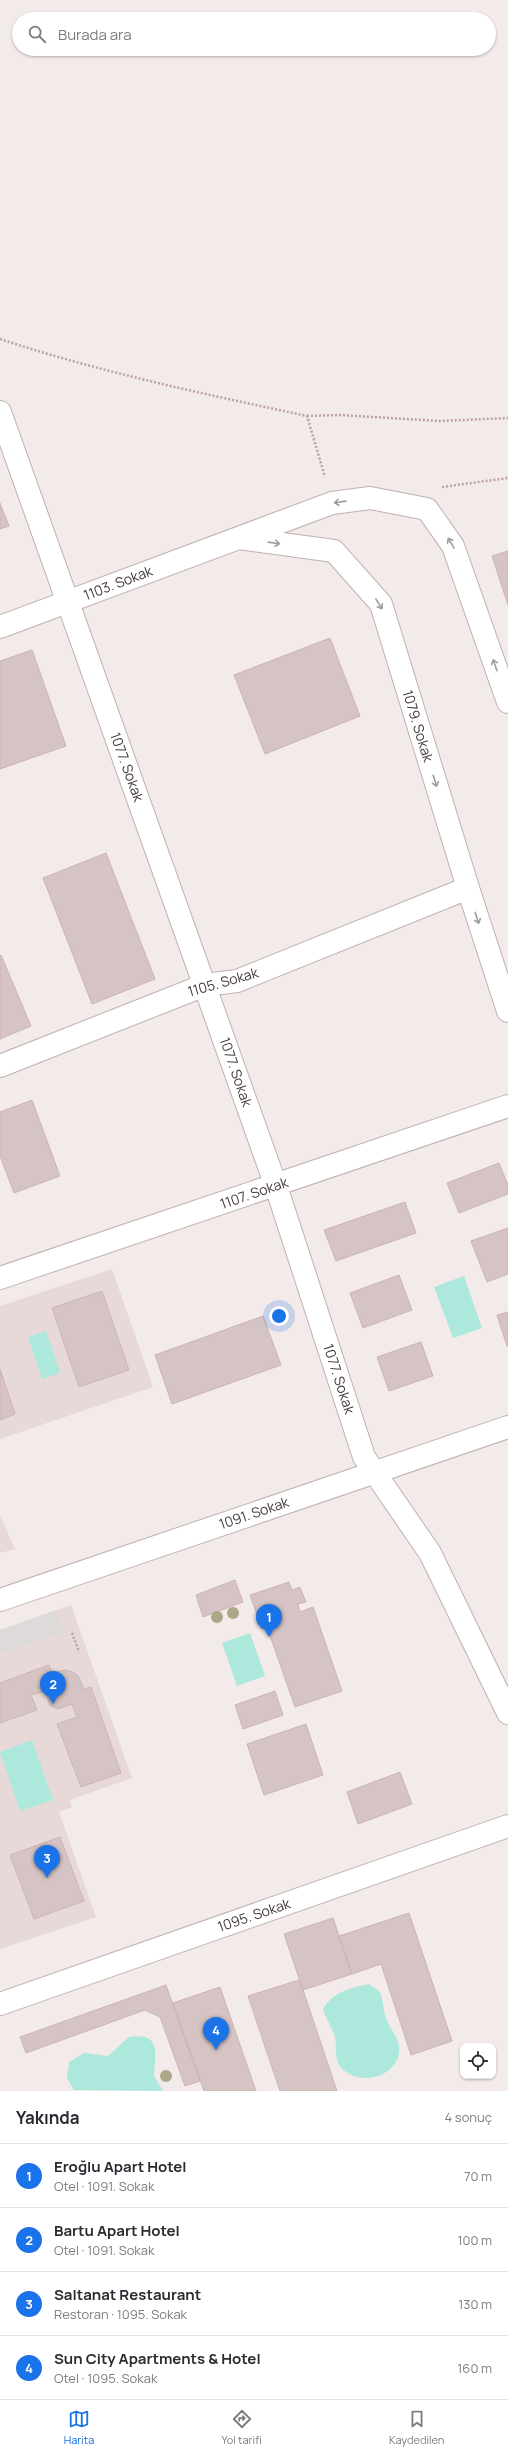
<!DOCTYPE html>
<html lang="tr">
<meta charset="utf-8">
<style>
body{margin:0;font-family:Manrope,sans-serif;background:#f7f7f7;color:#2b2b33}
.controls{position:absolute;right:12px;bottom:12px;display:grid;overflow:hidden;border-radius:8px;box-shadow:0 1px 3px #0004}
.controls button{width:36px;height:36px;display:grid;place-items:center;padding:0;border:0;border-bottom:1px solid #e1e1e2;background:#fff;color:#2b2b33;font:20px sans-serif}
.you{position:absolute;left:279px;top:1316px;width:14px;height:14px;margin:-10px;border:3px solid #fff;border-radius:50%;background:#1a73e8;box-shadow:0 0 0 6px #1a73e833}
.badge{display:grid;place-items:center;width:26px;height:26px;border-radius:50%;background:#1a73e8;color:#fff;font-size:13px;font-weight:700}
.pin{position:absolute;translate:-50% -33px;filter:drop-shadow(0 1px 2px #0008)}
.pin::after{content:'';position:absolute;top:21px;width:14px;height:12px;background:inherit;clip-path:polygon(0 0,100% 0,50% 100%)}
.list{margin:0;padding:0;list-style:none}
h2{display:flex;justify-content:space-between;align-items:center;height:52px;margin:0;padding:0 16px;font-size:17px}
h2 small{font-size:13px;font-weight:400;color:#7c7c81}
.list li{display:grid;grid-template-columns:26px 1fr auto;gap:12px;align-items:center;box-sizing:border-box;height:64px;padding:0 16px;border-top:1px solid #e1e1e2}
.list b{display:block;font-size:15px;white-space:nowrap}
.list p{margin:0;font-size:13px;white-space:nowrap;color:#7c7c81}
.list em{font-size:13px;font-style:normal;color:#7c7c81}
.icon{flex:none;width:22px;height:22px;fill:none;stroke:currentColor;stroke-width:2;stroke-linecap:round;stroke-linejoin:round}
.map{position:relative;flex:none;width:508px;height:2091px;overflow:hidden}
.search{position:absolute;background:#fff;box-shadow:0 1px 3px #0004;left:12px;right:12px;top:12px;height:44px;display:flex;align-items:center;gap:10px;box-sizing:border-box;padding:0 14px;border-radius:22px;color:#7c7c81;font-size:15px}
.sheet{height:308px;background:#fff}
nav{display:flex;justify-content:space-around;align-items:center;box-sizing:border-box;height:56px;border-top:1px solid #e1e1e2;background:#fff;font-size:11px;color:#7c7c81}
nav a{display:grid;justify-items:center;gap:2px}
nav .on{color:#1a73e8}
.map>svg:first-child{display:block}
</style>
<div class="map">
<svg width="508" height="2091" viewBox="0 0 508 2091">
<rect width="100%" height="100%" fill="#f3eaea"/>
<!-- residential -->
<path fill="#e6d9d8" d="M112,1269L153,1387L0,1439V1306Z
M0,1516L15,1549L0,1553Z
M71,1605L132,1778L70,1800L72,1807L59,1812L96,1917L0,1949V1630Z"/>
<!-- parking -->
<path fill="#dfdada" d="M56,1610L63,1632L0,1654V1630Z"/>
<!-- water -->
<path fill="#ade8dc" d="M464,1276L482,1328L453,1338L434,1287Z
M46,1331L60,1373L42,1379L28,1337Z
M250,1633L265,1676L237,1686L222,1643Z
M32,1740L53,1800L20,1811L0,1752Z
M369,1984L380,1992C384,2002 383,2012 387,2021C391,2030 398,2037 399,2046C402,2077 357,2089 340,2066C334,2058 337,2046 335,2037C332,2027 326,2019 323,2009C333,1992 350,1988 369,1984Z
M129,2037C164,2031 154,2058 154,2076L163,2091L74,2090L67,2078L69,2062L84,2053L108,2056Z"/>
<!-- building -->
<path fill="#d6c3c3" stroke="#cdb4b4" d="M0,503L9,526L0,529Z
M508,551V605L492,556Z
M330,638L360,716L265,754L234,675Z
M32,650L66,746L0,769V661Z
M106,853L155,979L92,1004L43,878Z
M1,955L31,1026L0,1039V956Z
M32,1100L60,1176L14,1193L0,1156V1112Z
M499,1163L508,1185V1194L459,1213L447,1183Z
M405,1202L416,1233L336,1261L324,1230Z
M508,1228V1274L487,1282L471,1241Z
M399,1275L412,1310L363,1328L350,1293Z
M102,1291L129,1370L79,1387L52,1308Z
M508,1312V1346H507L497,1315Z
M263,1316L281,1365L172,1404L155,1355Z
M421,1342L433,1376L389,1391L377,1357Z
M0,1369L15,1414L0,1420Z
M235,1580L243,1602L203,1617L196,1595Z
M289,1582L292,1590L300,1587L306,1602L298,1604L300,1612L313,1607L342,1691L295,1707L267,1627L262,1629L250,1595Z
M49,1665L52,1673L66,1670L73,1672L78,1676L84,1689L91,1687L121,1773L81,1787L57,1724L77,1717L72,1704L58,1709L50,1705L45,1691L31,1695L37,1710L0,1723V1683Z
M275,1691L283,1715L243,1729L235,1705Z
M306,1724L323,1775L264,1795L247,1744Z
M400,1772L412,1804L358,1824L347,1792Z
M60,1837L84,1901L34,1919L10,1855Z
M409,1913L452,2041L411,2055L381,1964L352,1974L339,1936Z
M333,1918L352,1974L303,1990L284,1934Z
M299,1980L303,1990L337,2091H280L248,1996Z
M166,1985L200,2081L185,2086L160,2017L145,2010L26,2053L20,2037Z
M220,1987L256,2091H204L173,2003Z"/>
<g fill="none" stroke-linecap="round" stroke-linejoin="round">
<defs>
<path id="minor" d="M0,412L276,1186L364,1457L430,1553L508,1713
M239,538L334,551L381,604L468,888L508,1011
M0,627L332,503L370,498L427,509L453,546L508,702
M0,1066L205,985L237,981L468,888
M0,1278L508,1106
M0,1600L508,1427
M0,2004L508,1826"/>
</defs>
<!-- minor casing -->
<use href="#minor" stroke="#c0b1b0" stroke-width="24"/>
<!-- path -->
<path stroke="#bda1a0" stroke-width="2.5" stroke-dasharray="2 2" stroke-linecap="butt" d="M0,339C100,372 204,394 307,416L325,477
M307,416L339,415L440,421L508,418
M442,487L508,478
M72,1633L79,1652"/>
<!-- minor -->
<use href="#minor" stroke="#fff" stroke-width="22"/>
</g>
<!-- trees -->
<g fill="#aca785">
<circle cx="233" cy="1613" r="6"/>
<circle cx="217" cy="1617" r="6"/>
<circle cx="166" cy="2076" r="6"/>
</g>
<!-- one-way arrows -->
<defs><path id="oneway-shaft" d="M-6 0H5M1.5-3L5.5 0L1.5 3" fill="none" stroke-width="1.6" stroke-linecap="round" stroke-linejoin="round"/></defs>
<g stroke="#a29c9c">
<use href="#oneway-shaft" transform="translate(340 502) rotate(172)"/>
<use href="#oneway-shaft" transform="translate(274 543) rotate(8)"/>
<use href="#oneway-shaft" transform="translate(451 543) rotate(-121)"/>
<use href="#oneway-shaft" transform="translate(379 604) rotate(58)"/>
<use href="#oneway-shaft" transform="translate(495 665) rotate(-109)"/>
<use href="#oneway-shaft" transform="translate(435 781) rotate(73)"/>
<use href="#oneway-shaft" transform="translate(477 918) rotate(72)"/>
</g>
<g text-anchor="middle" stroke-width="3" stroke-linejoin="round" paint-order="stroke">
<!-- street labels -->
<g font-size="14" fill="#463939" stroke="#fff">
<text transform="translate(118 583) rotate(-21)" y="5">1103. Sokak</text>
<text transform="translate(418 726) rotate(73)" y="5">1079. Sokak</text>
<text transform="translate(127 767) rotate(70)" y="5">1077. Sokak</text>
<text transform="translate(223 982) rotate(-16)" y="5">1105. Sokak</text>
<text transform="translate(236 1072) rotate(71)" y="5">1077. Sokak</text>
<text transform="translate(254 1193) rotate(-19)" y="5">1107. Sokak</text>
<text transform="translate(339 1379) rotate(72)" y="5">1077. Sokak</text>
<text transform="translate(254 1513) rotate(-19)" y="5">1091. Sokak</text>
<text transform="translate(254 1915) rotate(-19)" y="5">1095. Sokak</text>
</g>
</g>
</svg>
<div class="controls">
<button><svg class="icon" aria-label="locate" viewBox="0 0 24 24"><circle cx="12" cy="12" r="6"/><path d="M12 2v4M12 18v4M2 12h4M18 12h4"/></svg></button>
</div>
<div class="you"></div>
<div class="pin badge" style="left:269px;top:1637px">1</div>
<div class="pin badge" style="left:53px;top:1704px">2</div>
<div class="pin badge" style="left:47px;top:1878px">3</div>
<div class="pin badge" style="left:216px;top:2050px">4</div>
<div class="search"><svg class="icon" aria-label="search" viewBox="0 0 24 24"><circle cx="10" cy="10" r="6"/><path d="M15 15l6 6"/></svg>Burada ara</div>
</div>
<section class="sheet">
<h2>Yakında<small>4 sonuç</small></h2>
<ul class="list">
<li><span class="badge">1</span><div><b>Eroğlu Apart Hotel</b><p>Otel · 1091. Sokak</p></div><em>70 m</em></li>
<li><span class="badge">2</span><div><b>Bartu Apart Hotel</b><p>Otel · 1091. Sokak</p></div><em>100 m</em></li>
<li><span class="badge">3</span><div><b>Saltanat Restaurant</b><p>Restoran · 1095. Sokak</p></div><em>130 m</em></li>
<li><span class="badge">4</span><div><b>Sun City Apartments &amp; Hotel</b><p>Otel · 1095. Sokak</p></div><em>160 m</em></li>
</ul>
</section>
<nav>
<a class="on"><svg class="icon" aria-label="map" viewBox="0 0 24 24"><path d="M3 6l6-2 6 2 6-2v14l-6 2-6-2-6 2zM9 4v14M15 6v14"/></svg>Harita</a>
<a><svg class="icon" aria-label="directions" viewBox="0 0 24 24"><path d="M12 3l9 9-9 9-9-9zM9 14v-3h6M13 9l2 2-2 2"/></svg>Yol tarifi</a>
<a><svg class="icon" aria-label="saved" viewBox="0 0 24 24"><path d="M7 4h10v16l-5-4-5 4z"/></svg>Kaydedilen</a>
</nav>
